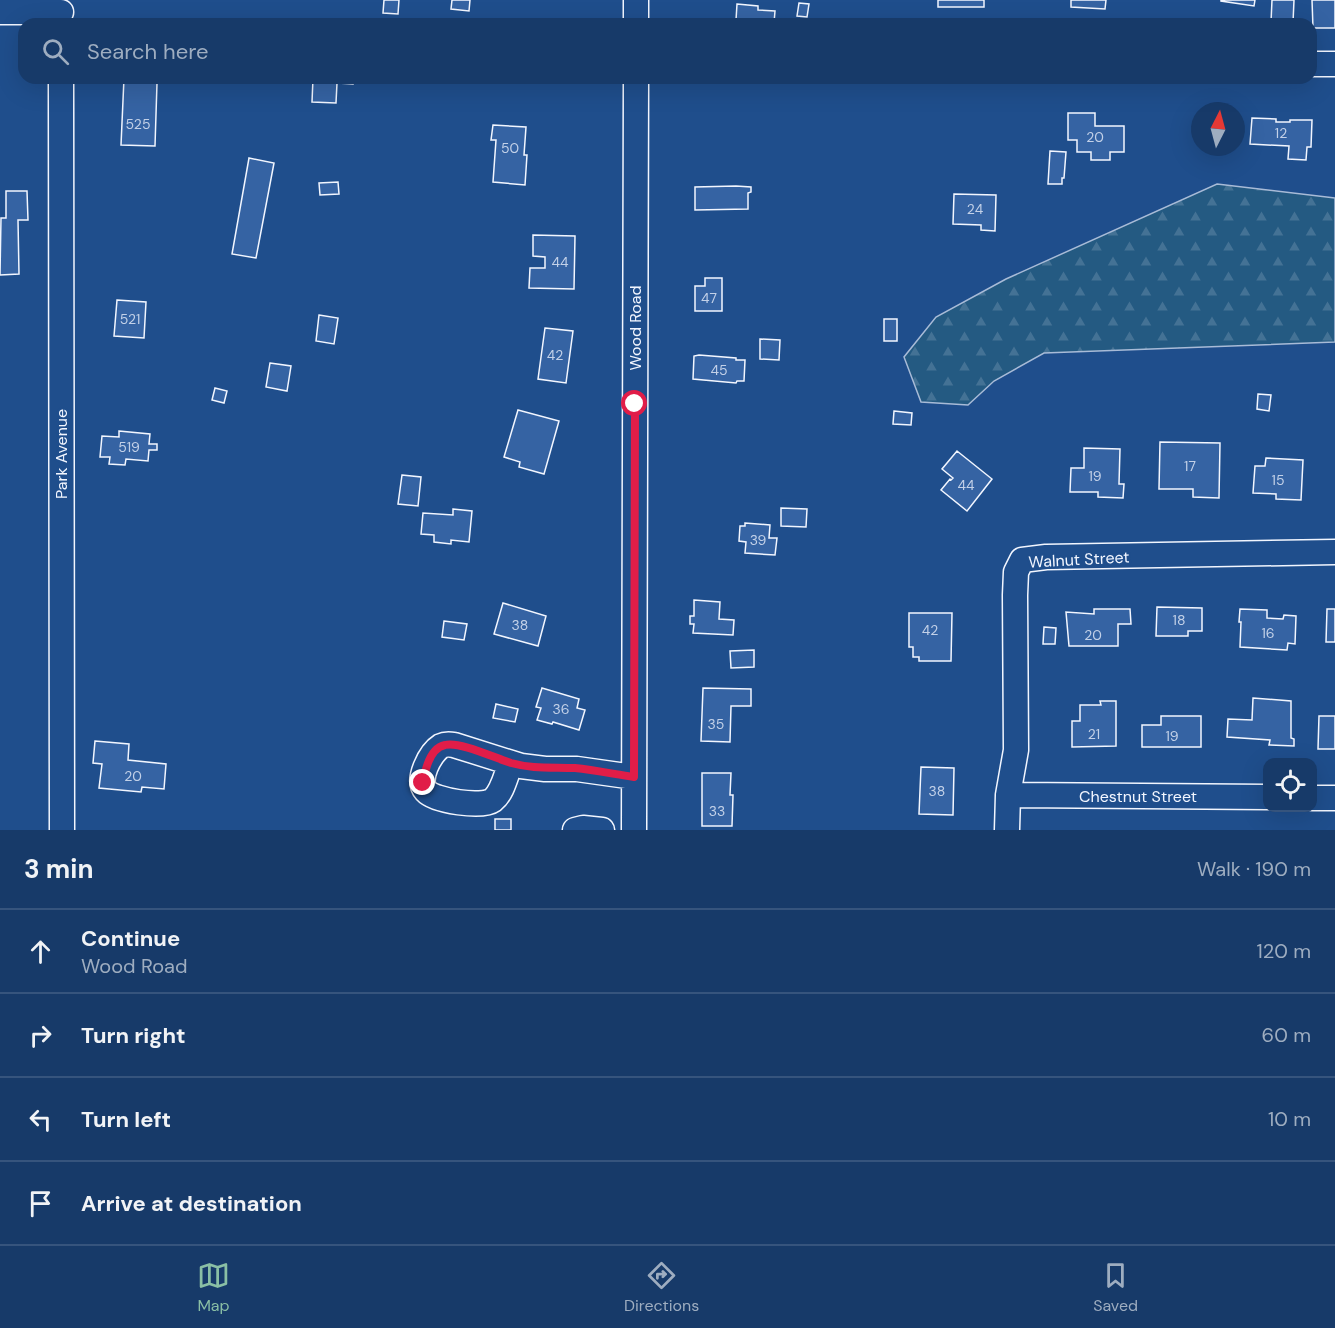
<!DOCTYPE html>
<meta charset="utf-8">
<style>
body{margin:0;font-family:"DM Sans",sans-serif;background:#244571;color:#f1f3f6}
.controls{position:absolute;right:18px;bottom:18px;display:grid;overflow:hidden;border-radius:12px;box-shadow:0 6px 24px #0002}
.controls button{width:54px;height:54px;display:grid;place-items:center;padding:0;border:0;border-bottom:2px solid #36547d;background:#173a69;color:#f1f3f6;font:30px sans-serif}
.compass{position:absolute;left:1191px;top:102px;width:54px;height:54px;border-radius:50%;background:#173a69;box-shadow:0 6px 24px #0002;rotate:6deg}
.stop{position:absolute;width:18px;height:18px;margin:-14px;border:4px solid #e11d48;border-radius:50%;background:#fff}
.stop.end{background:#e11d48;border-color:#fff;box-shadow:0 2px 6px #0008}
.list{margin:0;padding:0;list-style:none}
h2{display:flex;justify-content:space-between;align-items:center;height:78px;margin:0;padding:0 24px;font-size:26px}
h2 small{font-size:20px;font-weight:400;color:#9eadc0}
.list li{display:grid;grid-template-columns:39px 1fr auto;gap:18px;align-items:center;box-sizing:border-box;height:84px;padding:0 24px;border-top:2px solid #36547d}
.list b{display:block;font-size:22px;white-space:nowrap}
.list p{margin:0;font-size:20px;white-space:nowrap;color:#9eadc0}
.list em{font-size:20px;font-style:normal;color:#9eadc0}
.icon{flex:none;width:33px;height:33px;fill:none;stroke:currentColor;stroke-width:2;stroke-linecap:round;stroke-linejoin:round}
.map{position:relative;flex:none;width:1335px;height:830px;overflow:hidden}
.search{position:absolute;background:#173a69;box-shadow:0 6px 24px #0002;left:18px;right:18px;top:18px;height:66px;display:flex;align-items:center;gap:15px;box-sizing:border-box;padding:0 21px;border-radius:18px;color:#9eadc0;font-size:22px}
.sheet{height:414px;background:#173a69}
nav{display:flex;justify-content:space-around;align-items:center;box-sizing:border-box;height:84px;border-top:2px solid #36547d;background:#173a69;font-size:16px;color:#9eadc0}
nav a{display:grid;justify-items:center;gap:3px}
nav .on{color:#8abfa5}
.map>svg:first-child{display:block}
</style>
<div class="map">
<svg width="1335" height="830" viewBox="0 0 1335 830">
<defs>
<pattern id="forest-firs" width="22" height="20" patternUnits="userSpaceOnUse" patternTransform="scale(1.5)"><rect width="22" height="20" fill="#245a82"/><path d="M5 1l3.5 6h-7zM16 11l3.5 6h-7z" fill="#447295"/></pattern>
</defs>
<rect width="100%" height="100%" fill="#1f4e8c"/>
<!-- forest -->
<path fill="url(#forest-firs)" stroke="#a8bbd7" stroke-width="1.5" d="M1217,184L1335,198V342L1044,353L994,381L968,405L921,402L904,357L936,317L1006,279Z"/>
<!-- building -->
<path fill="#3563a3" stroke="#f2f6ff" stroke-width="1.5" d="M384,0H399L398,14L383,13Z
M452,0H470L469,11L451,9Z
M938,0H984V7H938Z
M1071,0H1106L1105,9L1071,7Z
M1255,0L1254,6L1221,1V0Z
M1272,0H1294L1293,23L1271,22Z
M1312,0H1335V28H1313Z
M799,3L809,4L807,17L797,16Z
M737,4L758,6V10L775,11L774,23L736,20Z
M124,78H147V83H157L155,146L121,145Z
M313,78H353V84L337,83L336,103L312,102Z
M704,78H748V81Z
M1068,113H1095V126H1124V152H1110V160H1091V152H1077V140H1068Z
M1252,118L1276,119V122H1290V120H1312L1311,147H1307L1306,160L1288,159L1289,146L1250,144Z
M493,125L526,127L524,155H527L525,185L493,182L496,140H491Z
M1050,151L1066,152L1064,178H1062V184H1048Z
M249,158L274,163L256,258L232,254Z
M338,182L339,194L320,195L319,183Z
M736,186L751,187V192L748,193V209L695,210V187Z
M6,191H27L28,220H18L19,274L0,275L1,218H6Z
M954,194L996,195L995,231L981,230V225L953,224Z
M533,235L575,236L574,289L529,288L530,268H545V257L533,256Z
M705,278H722V311H695V286H705Z
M117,300L146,302L144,338L114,336Z
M319,315L338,318L334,344L316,341Z
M884,319H897V341H884Z
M545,328L573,331L566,383L538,379Z
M760,339L780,340L779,360L760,359Z
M699,355L736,358V360H745L744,381H737L736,383L693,379L694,356Z
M270,363L291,366L287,391L266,387Z
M215,388L227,391L224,403L212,400Z
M1258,394L1271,395L1269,411L1257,409Z
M518,410L559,421L544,474L519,467L520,462L504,457Z
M894,411L912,413L911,425L893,424Z
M119,431L150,434L149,444H157V450H149L148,461L126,459L125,465L109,464L110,457H100L102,436L119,437Z
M1160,442L1220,443L1219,498L1193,497V489H1159Z
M1084,448L1120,449L1119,484H1124L1123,498L1098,497V492H1070L1071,468H1084Z
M957,451L992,479L967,511L941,490L950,479L951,480L953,478L942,469Z
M1266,458L1303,460L1301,500L1276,499V494L1253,493L1255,466H1265Z
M402,475L421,477L418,506L398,504Z
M781,508L807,509L806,527L781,526Z
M453,509L472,511L469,542L451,540V544L434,542V535L421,534L423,513L453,515Z
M745,523L770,525L769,538H777L775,555L745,553L746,542L739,541L740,526H745Z
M694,600L720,602L719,619L734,620L733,635L693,633L694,624H690V616H694Z
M503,603L546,616L538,646L494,634Z
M1157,607L1202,608V631H1188V636H1156Z
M1094,609H1130L1131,624H1118V646H1069L1066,612L1094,614Z
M1240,609L1267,610V618L1283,619L1284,615L1296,616L1295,644L1288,643L1287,650L1240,647L1241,622H1239Z
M1327,609H1335V642H1326Z
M909,613H952L951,661H919V657H913V647H909Z
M444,621L467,624L464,640L442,637Z
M1044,627L1056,628L1055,644H1043Z
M754,650V667L731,668L730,651Z
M542,688L579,699L577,708L585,710L579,730L553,722L552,724L537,720L541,708L536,707Z
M703,688L751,689V706H731L730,742L701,741Z
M1253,698L1291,701V738L1294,739V746L1269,745L1270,740L1227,737L1228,719L1252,720Z
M1100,701H1116V746L1072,747V721H1080V705H1101Z
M496,704L518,709L515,722L493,718Z
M1161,716H1201V747H1142V725H1161Z
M1319,716H1335V749H1318Z
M95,741L129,744L128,760L166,764L164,789L142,787L141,792L99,788L102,764L93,763Z
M921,767L954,768L953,815L919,814Z
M702,773H731L730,795H733L732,826H702Z
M495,819H511V830H495Z"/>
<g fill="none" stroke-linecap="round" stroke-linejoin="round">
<defs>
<path id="minor" d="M0,12H61
M636,24V0
M1311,64H1335
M61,78L62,830
M511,763C506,774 503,792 493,800C482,808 435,801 426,791C416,780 430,753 441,746C445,744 449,744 454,745L521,766L545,769H577L634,777
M1008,795L1268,797
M1312,798H1335
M575,830L583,828L602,830
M634,830L636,78
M1007,830L1008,795L1016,750L1015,595L1016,572L1022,560L1046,557L1335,552"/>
</defs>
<!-- minor casing -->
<use href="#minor" stroke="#f2f6ff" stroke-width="27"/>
<!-- minor -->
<use href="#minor" stroke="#1f4e8c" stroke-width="24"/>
</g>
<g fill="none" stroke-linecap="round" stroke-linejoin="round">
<!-- route -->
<path stroke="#e11d48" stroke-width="8" d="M423,783C425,770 430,748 445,745C459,741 495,758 511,763C532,769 553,767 575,768C594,770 614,774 634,777L635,404"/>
</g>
<g text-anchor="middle" stroke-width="4.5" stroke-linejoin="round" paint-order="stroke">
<!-- number labels -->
<g font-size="14" fill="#c3d1e8">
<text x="138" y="129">525</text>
<text x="1281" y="138">12</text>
<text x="1095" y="142">20</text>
<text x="510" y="153">50</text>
<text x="975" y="214">24</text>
<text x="560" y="267">44</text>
<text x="709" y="303">47</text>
<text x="130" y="324">521</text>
<text x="555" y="360">42</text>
<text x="719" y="375">45</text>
<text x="129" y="452">519</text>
<text x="1190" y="471">17</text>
<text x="1095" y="481">19</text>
<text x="1278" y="485">15</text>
<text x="966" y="490">44</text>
<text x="758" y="545">39</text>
<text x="1179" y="625">18</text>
<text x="520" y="630">38</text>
<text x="930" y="635">42</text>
<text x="1268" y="638">16</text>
<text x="1093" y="640">20</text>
<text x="561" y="714">36</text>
<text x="716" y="729">35</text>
<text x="1094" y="739">21</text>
<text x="1172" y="741">19</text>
<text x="133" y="781">20</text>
<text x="937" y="796">38</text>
<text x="717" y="816">33</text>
</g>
<!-- street labels -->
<g font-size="16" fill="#f2f6ff" stroke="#1f4e8c">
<text transform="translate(635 328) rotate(-90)" y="6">Wood Road</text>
<text transform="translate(61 454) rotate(-90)" y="6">Park Avenue</text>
<text transform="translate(1079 559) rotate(-3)" y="6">Walnut Street</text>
<text x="1138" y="802">Chestnut Street</text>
</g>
</g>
</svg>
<div class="controls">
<button><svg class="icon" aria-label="locate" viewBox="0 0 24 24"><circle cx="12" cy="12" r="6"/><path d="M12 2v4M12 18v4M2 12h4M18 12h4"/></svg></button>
</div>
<svg class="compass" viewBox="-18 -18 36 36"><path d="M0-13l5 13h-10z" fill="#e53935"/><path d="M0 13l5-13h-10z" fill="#9eadc0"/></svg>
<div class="stop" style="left:635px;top:404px"></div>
<div class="stop end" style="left:423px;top:783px"></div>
<div class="search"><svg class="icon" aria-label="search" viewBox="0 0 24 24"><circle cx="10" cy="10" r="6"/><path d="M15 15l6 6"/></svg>Search here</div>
</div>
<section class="sheet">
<h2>3 min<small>Walk · 190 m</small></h2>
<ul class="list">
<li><svg class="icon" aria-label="ahead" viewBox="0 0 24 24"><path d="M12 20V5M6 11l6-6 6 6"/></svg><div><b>Continue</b><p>Wood Road</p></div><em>120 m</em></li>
<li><svg class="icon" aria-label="right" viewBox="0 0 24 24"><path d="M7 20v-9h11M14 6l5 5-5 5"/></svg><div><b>Turn right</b></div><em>60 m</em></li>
<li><svg class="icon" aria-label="left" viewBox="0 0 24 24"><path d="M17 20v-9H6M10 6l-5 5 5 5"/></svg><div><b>Turn left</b></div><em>10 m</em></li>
<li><svg class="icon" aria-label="arrive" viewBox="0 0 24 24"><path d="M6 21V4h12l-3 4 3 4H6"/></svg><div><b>Arrive at destination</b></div></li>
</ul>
</section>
<nav>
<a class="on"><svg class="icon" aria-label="map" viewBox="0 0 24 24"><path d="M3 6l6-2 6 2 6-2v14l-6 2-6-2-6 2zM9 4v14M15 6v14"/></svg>Map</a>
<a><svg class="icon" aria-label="directions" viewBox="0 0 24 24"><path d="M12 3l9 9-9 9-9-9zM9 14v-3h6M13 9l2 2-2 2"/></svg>Directions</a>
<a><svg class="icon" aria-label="saved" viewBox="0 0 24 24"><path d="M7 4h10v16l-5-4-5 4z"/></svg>Saved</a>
</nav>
